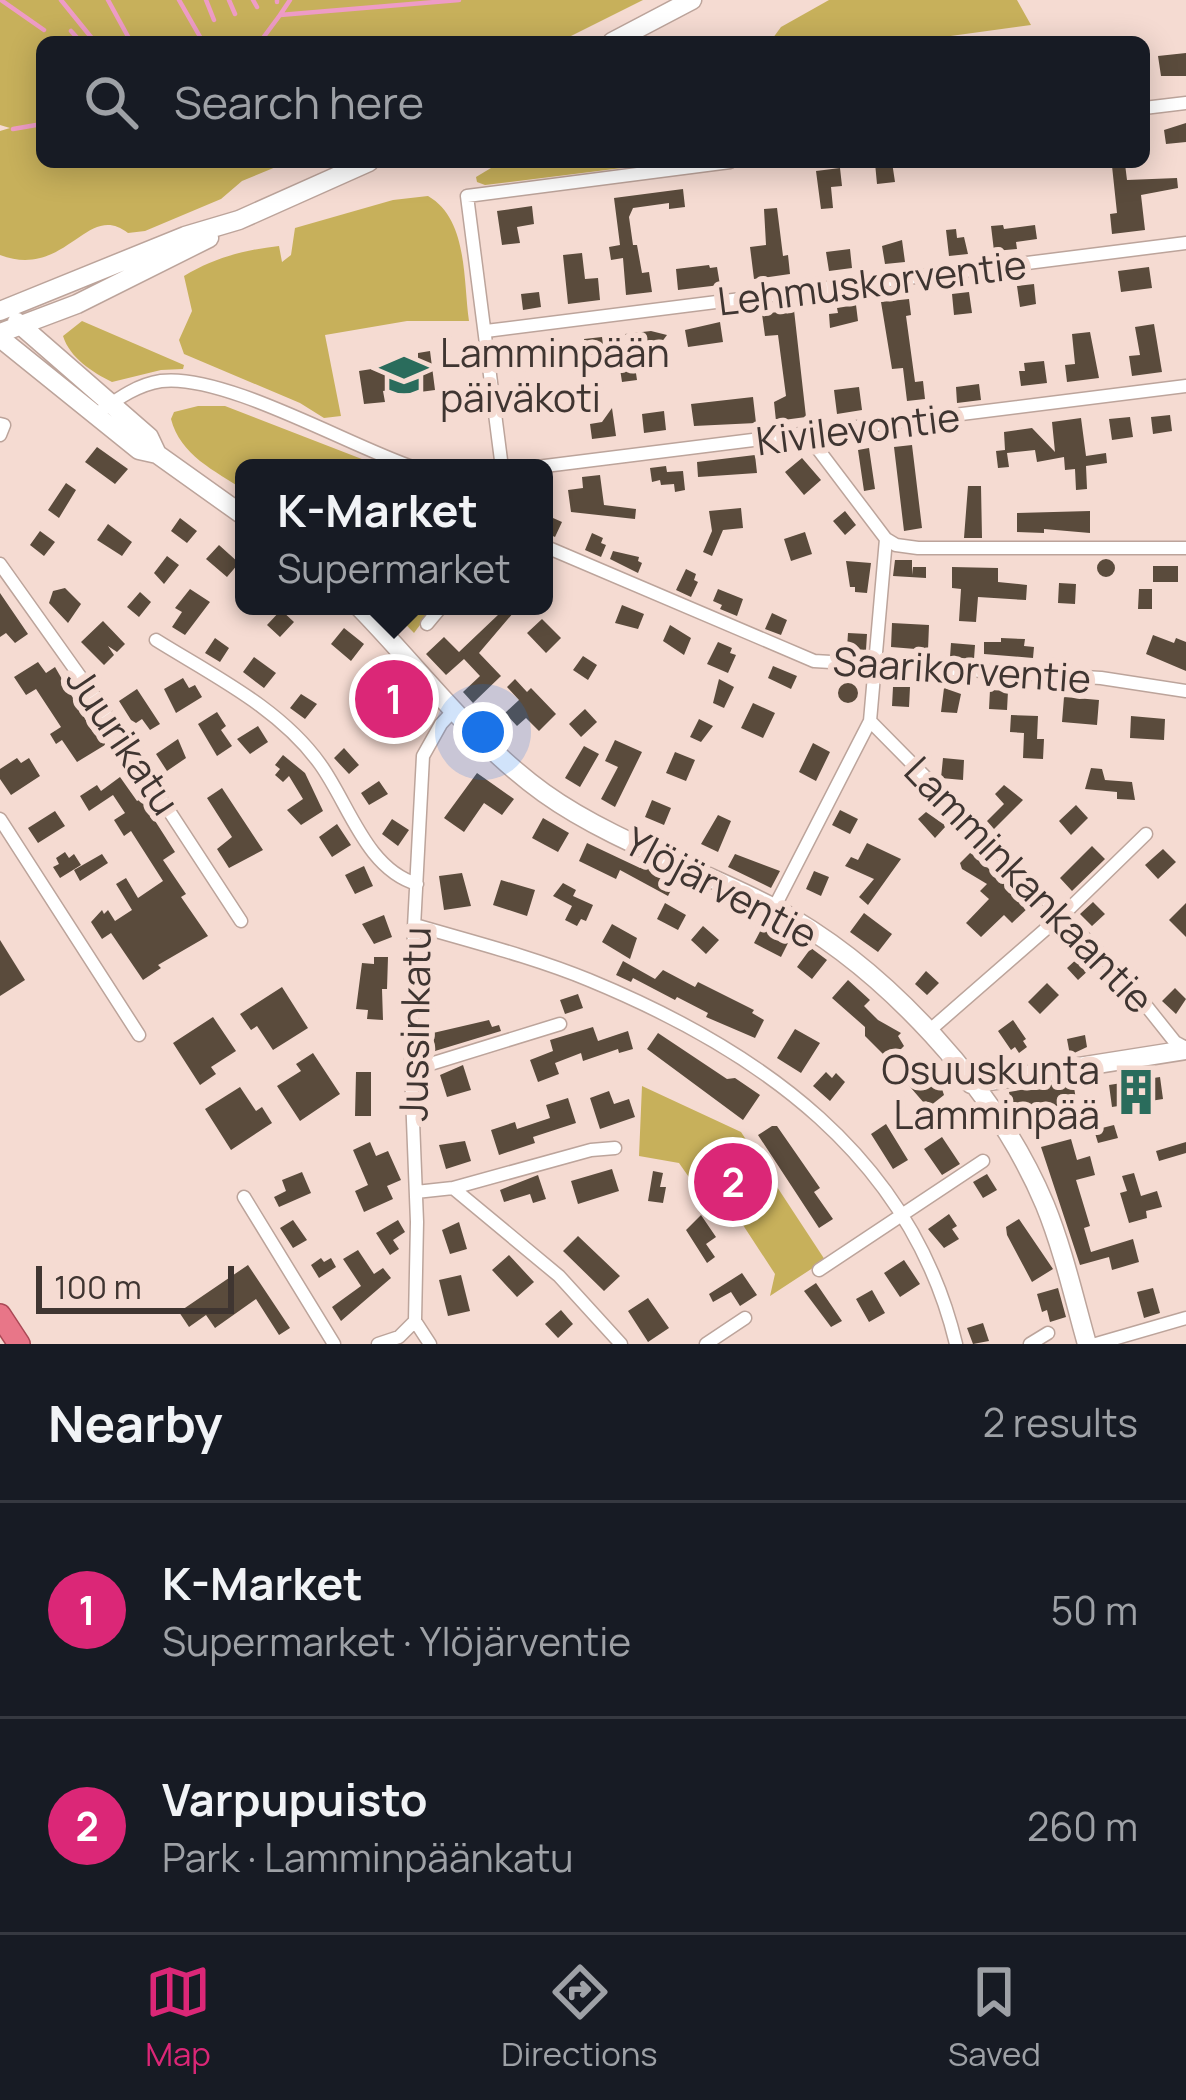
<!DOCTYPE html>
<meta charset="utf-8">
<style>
body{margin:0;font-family:Manrope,sans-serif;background:#242831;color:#f1f3f6}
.scale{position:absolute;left:36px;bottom:30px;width:198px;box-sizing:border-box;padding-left:12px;border:6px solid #3f3531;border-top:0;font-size:33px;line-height:42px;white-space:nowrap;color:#3f3531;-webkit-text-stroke:9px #f5dbd2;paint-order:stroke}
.you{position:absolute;left:483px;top:732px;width:42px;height:42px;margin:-30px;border:9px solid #fff;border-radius:50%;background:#1a73e8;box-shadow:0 0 0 18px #1a73e833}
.badge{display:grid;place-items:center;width:78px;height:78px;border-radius:50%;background:#db2777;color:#fff;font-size:39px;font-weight:700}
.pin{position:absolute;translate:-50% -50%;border:6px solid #fff;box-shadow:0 3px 12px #0006}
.popup{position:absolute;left:235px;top:459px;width:318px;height:156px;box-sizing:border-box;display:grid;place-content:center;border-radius:18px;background:#171b24;filter:drop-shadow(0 3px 9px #0005);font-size:39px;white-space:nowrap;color:#9ea1a6}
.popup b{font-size:45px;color:#f1f3f6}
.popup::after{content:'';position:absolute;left:50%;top:100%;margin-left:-24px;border:24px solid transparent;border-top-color:#171b24}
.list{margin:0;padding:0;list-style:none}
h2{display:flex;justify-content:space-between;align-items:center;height:156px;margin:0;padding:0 48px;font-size:51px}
h2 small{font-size:39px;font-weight:400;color:#9ea1a6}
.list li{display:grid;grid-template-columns:78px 1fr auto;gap:36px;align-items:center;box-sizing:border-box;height:216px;padding:0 48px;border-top:3px solid #363941}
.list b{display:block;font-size:45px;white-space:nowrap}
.list p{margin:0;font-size:39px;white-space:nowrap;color:#9ea1a6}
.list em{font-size:39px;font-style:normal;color:#9ea1a6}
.icon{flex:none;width:66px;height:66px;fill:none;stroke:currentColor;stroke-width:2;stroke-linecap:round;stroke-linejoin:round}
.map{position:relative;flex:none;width:1186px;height:1344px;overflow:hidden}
.search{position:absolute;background:#171b24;box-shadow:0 6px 30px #0003;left:36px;right:36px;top:36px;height:132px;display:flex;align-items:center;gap:30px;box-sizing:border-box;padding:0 42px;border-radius:18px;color:#9ea1a6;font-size:45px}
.sheet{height:588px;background:#171b24}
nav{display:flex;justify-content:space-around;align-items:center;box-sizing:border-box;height:168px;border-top:3px solid #363941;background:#171b24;font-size:33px;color:#9ea1a6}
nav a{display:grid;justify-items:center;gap:6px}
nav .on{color:#db2777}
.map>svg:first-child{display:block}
</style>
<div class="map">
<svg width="1186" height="1344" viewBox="0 0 1186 1344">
<rect width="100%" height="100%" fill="#f5dbd2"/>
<!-- green -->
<path fill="#c7b05b" d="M0,0H643L559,42H42V162H288L242,181L221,199L145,231L128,233C87,200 66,280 0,255V131L10,128L0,125Z
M829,0H1017L1031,25L907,42H770L781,27Z
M501,162H670L485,185L477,182L476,177Z
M428,196C468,219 463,279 469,321H407L325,335L341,416L324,418L300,403L184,354L179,340L192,311L184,276C214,258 243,250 279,246L282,262L291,255L295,228L393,200Z
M82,321L184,365L183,369L161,370L112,382C92,372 70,358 63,336Z
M198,406H225L385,468H244V490C215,471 180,455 171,419L174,412Z
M388,606H434L414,633Z
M642,1086L741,1132L825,1260L770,1296L775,1274L728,1202L705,1200L679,1163L639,1156Z"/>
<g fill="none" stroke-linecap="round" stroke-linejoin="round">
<!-- stream -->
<path stroke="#ee9cc6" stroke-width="4.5" d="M1,0L44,30
M61,0L95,42
M108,0L131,42
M179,0L203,42
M206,0L214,20
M229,0L235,14
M253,0L257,7
M277,0V2
M280,15L290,0
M71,31L81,42
M260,42L280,15L459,0
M13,129L42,124"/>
</g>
<!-- building -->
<path fill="#5a4b3c" d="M1186,53V76H1161L1158,56Z
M1186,123V142L1166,144L1164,130Z
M892,162L895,182L877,184L875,163Z
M1125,164L1127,180L1177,178L1178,188L1141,195L1145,230L1112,234L1110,214L1117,213L1112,166Z
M840,168L842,186L831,187L833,208L821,209L816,171Z
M683,189L685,207L669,209V203L633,208L629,217L633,245H637L642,273L649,272L652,292L626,295L623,258L611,260L609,247L620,245L614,198Z
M532,206L534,224L517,227L520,243L502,245L497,211Z
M777,208L783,256L788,255L790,274L754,279L750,247L766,245L764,209Z
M1003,225L1004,229L1035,225L1037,239L1016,242L1017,249L994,251L991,226Z
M956,229L957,238L964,237L968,254L949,256L946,230Z
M902,240L905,262L885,264L882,246Z
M850,249L852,268L829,271L826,252Z
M582,253L585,279L598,278L600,300L568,304L563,255Z
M709,265L710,268L717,267L720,285L678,290L676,269Z
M1149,267L1152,288L1121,292L1118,271Z
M1034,284L1036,304L1020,307L1017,286Z
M539,292L541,307L523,310L521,294Z
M969,292L972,313L954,315L952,294Z
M909,299L911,315L906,316L915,382L923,381L925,399L907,401L903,368L892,369L881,302Z
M856,305L858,321L830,328L829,314L838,313L837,308Z
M794,310L806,417L776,421L774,402L786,396L778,335L765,336L762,314Z
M720,322L723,342L688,347L685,330Z
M1154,324L1162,372L1132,376L1129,356L1140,355L1135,327Z
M651,331L667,335L652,355L625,334Z
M1090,332L1099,378L1067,382L1065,365L1075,364L1072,334Z
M602,337L604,353L587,355L584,339Z
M546,341L548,359L528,362L526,343Z
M430,351L435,390L420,392L419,386L383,391L385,402L364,404L359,371L378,368V364L418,358V353Z
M634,360L637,380L622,382L619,362Z
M1044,361L1047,383L1021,386L1019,371H1025L1024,363Z
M979,384L981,400L957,403L956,387Z
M859,387L862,410L837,414L834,390Z
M753,397L756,423L694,426L691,404Z
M612,408L616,436L592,439L590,424L602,422Z
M664,411L666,430L644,433L642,414Z
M1170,415L1172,431L1153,434L1151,417Z
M1130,417L1133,437L1112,440L1109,419Z
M1081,418L1086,456L1106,453L1107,463L1086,466L1087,489L1076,490L1075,469L1065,470L1064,457L1037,462L1035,450L1007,453L1009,467L998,468L996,451L1005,450L1004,432L1032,428L1055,452L1052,422Z
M912,445L922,528L904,531L894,447Z
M97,447L128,469L115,484L85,462Z
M869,448L875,489L864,491L858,450Z
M755,455L757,473L698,477L697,462Z
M802,458L821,480L804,495L785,472Z
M666,466L667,472L683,471L685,490L675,492L674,484L661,485L660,480L652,482L650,468Z
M600,475L604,505L636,509L635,519L571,512L568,490L583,488L582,477Z
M66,483L76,490L59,518L48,510Z
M968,486H981L982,538H964Z
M741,508L743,528L723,530L712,556L703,552L712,531L709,511Z
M845,511L856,525L845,535L833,521Z
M1090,511V533L1044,529V533L1017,532V513Z
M544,514L562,522L555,537L544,532Z
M180,518L197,531L187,543L171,531Z
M108,524L132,542L122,556L97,540Z
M40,531L55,542L44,556L30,545Z
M805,532L812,554L791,561L784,539Z
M592,533L603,538L601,543L606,545L601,557L585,550Z
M219,545L239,563L227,577L206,559Z
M613,551L639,557L638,561L642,563L638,573L610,559Z
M167,556L179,565L164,584L154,573Z
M1097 568a9 9 0 1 1 18 0a9 9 0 1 1-18 0Z
M895,560H912V575L913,567H926V578L893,576Z
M846,561L871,563L867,593L855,592V587H850Z
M1153,566H1178V582H1153Z
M952,567L998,568V582L1027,585L1026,600L978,597L976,622L959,621L961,589L952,588Z
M686,569L696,574L694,580L698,582L691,597L676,590Z
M1059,583L1076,584L1075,604L1058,603Z
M65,588L81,604L68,623L49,603L53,591Z
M190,589L210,602L185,635L172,627L182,612L175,608Z
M718,589L743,599L737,616L720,609L722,605L713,601Z
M1139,589H1152V609H1138Z
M140,592L151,602L139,617L127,607Z
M0,593L28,634L15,643L6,633L0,637Z
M622,605L644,614L638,629L615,623Z
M491,606H519L479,653L501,676L473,703L463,692L480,676L464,659L446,675L426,654L444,637L459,652L499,614Z
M281,610L294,622L280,637L267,625Z
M772,613L787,620L781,635L765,629Z
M542,619L561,638L546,653L527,633Z
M103,621L125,644L117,652L108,646L114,655L104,665L81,642Z
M892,623L929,625L928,650L891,647Z
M670,625L691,638L684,655L663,641Z
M344,628L364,644L351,661L331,644Z
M848,633L867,634L866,650L847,648Z
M1153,635L1174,643L1176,638L1186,642V671L1146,654Z
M215,638L229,648L220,662L205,653Z
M1001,638L1025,639L1024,646L1034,647L1033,658L984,654V642H1001Z
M718,642L732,648L730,653L736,655L728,673L707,664Z
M951,643L975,645L974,659L950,657Z
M583,656L597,665L588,680L573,670Z
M254,657L276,673L264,688L243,672Z
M38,662L46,673L55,667L92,731L104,740L105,745L77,762L62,740L56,744L50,734L61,727L36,689L26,695L14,677Z
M382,664L416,701L405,710L419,726L403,741L355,689Z
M773,666L797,676L791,689L768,678Z
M183,678L189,688L195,685L202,697L176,713L164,689Z
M515,679L527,692L531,688L556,714L539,731L526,718L517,726L505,713L519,700L507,687Z
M719,679L734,687L724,708L713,703Z
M838 693a10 10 0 1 1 20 0a10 10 0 1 1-20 0Z
M893,687H910L909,707L892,706Z
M944,688L961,694L957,713L941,712Z
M137,689L160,724L150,730L142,719L136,723L131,720L119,701Z
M990,690L1008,691L1007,710L989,709Z
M301,694L317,704L305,719L290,708Z
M1064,697L1099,700L1097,725L1062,722Z
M753,703L775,713L763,738L741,728Z
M585,709L597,722L581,737L569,724Z
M217,712L226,726L221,730L232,746L217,756L198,724Z
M1011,715L1038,716L1037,739H1044L1043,759L1023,758L1024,733L1010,732Z
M1131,716L1165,719L1164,740L1130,738Z
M699,719L713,726L701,742L690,737Z
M258,726L268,742L250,754L237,739Z
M178,739L186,758L167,771L156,754Z
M615,740L642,752L615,807L601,799L618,767L605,761Z
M813,743L830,752L816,781L799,772Z
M584,746L599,754L580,787L565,778Z
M344,748L359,765L349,774L334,758Z
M675,752L695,760L686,781L666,773Z
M283,755L305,773L323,811L301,825L287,810L303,799L289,776L283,782L275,775L280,769L275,765Z
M17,758L21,763L29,758L40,776L11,795L0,779V769Z
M943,758L964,760L963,780L941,778Z
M1091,768L1102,769L1105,780L1132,782L1135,800L1117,799V792L1085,789Z
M477,773L514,799L502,815L484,803L464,832L444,818Z
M120,777L137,801L141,799L175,852L163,860L186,894L181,897L208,936L158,965L161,968L143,980L111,933L102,939L91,922L102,910L104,914L108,910L115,921L132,910L116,884L126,878L138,898L163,881L131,831L124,836L114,820L125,813L113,795L89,811L80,796L97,785L101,791Z
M379,781L388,794L369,805L361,793Z
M1004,785L1023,800L994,829L987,821L1004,804L995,794Z
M222,788L263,850L229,868L217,849L232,837L207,798Z
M652,800L671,808L664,825L645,817Z
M1076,805L1088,818L1071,835L1059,821Z
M840,810L858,819L850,834L832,825Z
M55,811L65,826L38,843L28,828Z
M926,812L946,826L935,838L918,819Z
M718,815L731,821L718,852L701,844Z
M543,818L569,833L558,852L532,838Z
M392,819L409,830L398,846L382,834Z
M337,824L351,845L332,857L319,837Z
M587,843L640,868L643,862L677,878L668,896L620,870L616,879L579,861Z
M867,843L901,859L868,905L859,897L874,879L845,866L851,857L858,860Z
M1092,846L1105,859L1072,891L1060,878Z
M1163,849L1176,862L1158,879L1145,865Z
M65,852L69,858L74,854L81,865L60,878L53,867L59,864L56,858Z
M971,852L1029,907L1012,923L1004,915L981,937L966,923L989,899L980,891L987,884L962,869L960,863Z
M102,854L108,863L80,881L74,870Z
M735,854L780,871L771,888L728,867Z
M364,866L373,886L355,894L345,875Z
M814,871L829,877L821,896L806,889Z
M462,873L471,906L444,910L439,876Z
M501,880L535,890L527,916L493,905Z
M563,883L576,890L573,896L593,905L586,921L581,919L577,926L565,920L572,906L553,896Z
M1093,902L1105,914L1092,926L1080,914Z
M665,903L686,915L678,930L657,919Z
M1186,903V937L1169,920Z
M864,913L892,934L878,952L850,932Z
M384,915L392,937L374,944L362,924Z
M766,920L792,935L781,957L754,943Z
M612,924L637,938L630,959L602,942Z
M703,926L719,940L706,954L691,940Z
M0,940L25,980L0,996Z
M811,948L827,960L812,979L797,967Z
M1080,956L1091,968L1078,980L1067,968Z
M374,957H388L387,989H382L383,1020L367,1019L368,1010L356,1009L362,963L374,964Z
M623,961L655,979L663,970L695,987L698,982L754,1010L752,1013L764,1020L755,1038L706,1017L708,1013L677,997L675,1000L633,978L631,982L616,975Z
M926,971L939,983L927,995L915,984Z
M848,980L870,1000L864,1006L878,1020L901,1033L898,1036L904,1046L892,1058L888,1054L886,1057L865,1036V1027L832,998Z
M1047,983L1059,995L1040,1014L1028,1002Z
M282,987L308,1028L273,1050L257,1026L251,1030L240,1014Z
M1175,988L1186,999L1176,1014L1162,1001Z
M578,994L583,1008L565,1014L560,1000Z
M213,1017L236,1051L211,1067L216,1074L200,1085L173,1043Z
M489,1020L492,1027L499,1025L501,1031L435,1051L433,1033Z
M1013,1020L1026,1039L1023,1041L1027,1047L1019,1053L1015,1047L1011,1050L998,1031Z
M593,1027L598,1041L628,1031L633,1049L619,1053L618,1049L583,1061L581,1053L555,1063L559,1074L538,1082L530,1060L553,1051L550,1040Z
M795,1029L820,1043L801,1073L777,1058Z
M658,1033L727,1079L735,1078L760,1095L743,1120L647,1049Z
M1085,1035L1087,1047L1070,1055L1067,1039Z
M313,1053L340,1094L300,1121L277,1086L301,1071L296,1064Z
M918,1063L927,1071L930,1068L942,1089L944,1095L930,1106L926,1101L924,1103L905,1081L908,1078L904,1074Z
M463,1065L471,1090L447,1097L440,1075Z
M356,1072H371V1116H355Z
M826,1072L832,1078L836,1073L845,1082L830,1101L813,1086Z
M1160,1077L1163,1099L1112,1107L1109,1085Z
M1073,1081L1077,1106L1013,1115L1009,1092Z
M240,1087L256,1111L262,1107L272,1123L231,1150L205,1109Z
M609,1091L614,1104L629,1099L635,1117L600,1129L590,1098Z
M568,1098L576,1123L533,1137L535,1143L499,1155L491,1130L515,1122L517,1129L550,1118L546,1105Z
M973,1109L984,1123L971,1132L961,1118Z
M886,1124L908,1160L893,1169L871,1134Z
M1114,1125L1118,1138L1098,1143L1094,1130Z
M772,1126H777L820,1188L814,1192L833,1219L819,1228L758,1135Z
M942,1137L960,1164L942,1175L924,1149Z
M1071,1139L1077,1160L1090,1156L1095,1175L1076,1180L1090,1226L1084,1228L1091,1252L1133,1239L1139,1262L1112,1270L1109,1257L1080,1265L1041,1147Z
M465,1141L471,1161L446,1169L439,1145Z
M370,1142L376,1156L388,1151L401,1180L387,1186L393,1199L364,1212L355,1191L368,1185L353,1150Z
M1186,1142V1153L1159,1161L1156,1151Z
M612,1169L619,1191L578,1204L571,1181Z
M653,1171L663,1173L660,1187H666L663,1203L648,1201Z
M302,1172L311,1193L279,1207L274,1197L286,1191L282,1180Z
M1134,1173L1141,1196L1157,1191L1162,1207L1146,1211L1147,1218L1129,1223L1120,1193L1127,1191L1122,1176Z
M987,1174L997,1190L983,1198L973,1182Z
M538,1175L546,1199L533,1203L530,1194L504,1202L500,1190Z
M949,1214L957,1226L952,1229L959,1239L944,1248L928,1229Z
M701,1215L716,1237L706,1244L715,1257L707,1263L686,1230Z
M1019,1219L1053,1269L1032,1282L1007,1235L1006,1227Z
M293,1220L307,1240L293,1248L280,1228Z
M398,1220L405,1232L393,1240L399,1249L390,1255L376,1233Z
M459,1222L467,1249L450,1254L442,1230Z
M578,1236L620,1276L604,1291L563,1251Z
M358,1250L374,1274L383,1268L391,1278L341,1321L332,1307L361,1286L343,1259Z
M509,1255L534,1282L517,1297L492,1270Z
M321,1258L324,1262L331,1258L336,1267L319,1278L311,1265Z
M904,1260L920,1284L900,1297L884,1273Z
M248,1265L290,1328L279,1335L256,1299L215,1328L206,1315L189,1327L179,1312Z
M742,1273L757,1295L740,1306L731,1292L713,1302L709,1294Z
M461,1275L470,1311L448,1316L439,1280Z
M816,1283L842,1321L831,1327L804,1291Z
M1058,1288L1066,1317L1050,1322L1047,1310L1042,1312L1037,1294Z
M1153,1288L1160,1313L1144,1318L1137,1292Z
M872,1290L885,1313L869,1322L856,1299Z
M648,1298L669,1328L648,1342L628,1311Z
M561,1310L573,1324L558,1338L545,1324Z
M983,1323L989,1341L973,1344L967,1328Z"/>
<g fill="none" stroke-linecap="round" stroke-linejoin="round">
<defs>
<path id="minor" d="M1144,108L1186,103
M486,331L1186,243
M95,415C115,401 135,385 161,381C224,373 349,446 415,468
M0,424L4,425L0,435
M502,468L467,196L730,162
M529,468L1186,386
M886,539L896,545L918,548H1186
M544,546L814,661L1101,678L1186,691
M0,564L94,696L241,921
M427,624L442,606
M156,640C212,675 280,708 320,764C349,804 366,869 417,884
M870,721L1124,978L1175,1042L1186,1048
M0,819L139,1035
M774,908L870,721L886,539L808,436
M415,925C473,942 533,957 589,980C759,1050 911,1156 956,1344
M930,1030L1071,907L1146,834
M411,1070L560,1024
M453,1188L591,1150L615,1148
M416,1192L453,1188L559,1276L621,1344
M244,1197L334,1344
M819,1270L983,1161
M378,1344L399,1337L415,1321
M430,1344L415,1321L417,1222L411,1070L414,927L423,756L441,724L455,709
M706,1344L745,1318
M1030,1344L1048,1333
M1096,1344L1186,1318"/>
<path id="secondary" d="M612,42L692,0
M0,311L185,236L239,220L369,162
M17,322L149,437L157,454
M0,333L77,304L209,238
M0,338L139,450L157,454L244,516
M358,606C419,668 473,742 544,793C611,841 699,869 772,907C884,966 996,1088 1045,1205C1063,1249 1074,1298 1087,1344
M971,1084L1186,1050"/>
<path id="trunk" d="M0,1315L19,1344"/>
</defs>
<!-- minor casing -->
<use href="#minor" stroke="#bca49b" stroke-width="15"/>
<!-- secondary casing -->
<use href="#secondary" stroke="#bca49b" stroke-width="21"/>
<!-- trunk casing -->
<use href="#trunk" stroke="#aa4956" stroke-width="24"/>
<!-- minor -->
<use href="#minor" stroke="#fff" stroke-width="12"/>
<!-- secondary -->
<use href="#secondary" stroke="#fff" stroke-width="18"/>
<!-- trunk -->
<use href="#trunk" stroke="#e87688" stroke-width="21"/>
</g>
<!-- icons -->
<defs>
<symbol id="school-bare" viewBox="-9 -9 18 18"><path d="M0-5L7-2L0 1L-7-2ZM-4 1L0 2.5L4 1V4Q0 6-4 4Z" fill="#2a6c5c" stroke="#f5dbd2" stroke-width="2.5" paint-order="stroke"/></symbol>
<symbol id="building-bare" viewBox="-9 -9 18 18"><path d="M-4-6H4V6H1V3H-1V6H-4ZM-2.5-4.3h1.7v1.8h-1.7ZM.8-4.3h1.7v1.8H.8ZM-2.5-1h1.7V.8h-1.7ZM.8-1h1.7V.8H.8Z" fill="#2a6c5c" stroke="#f5dbd2" stroke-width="2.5" paint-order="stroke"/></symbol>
</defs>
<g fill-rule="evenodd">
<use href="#school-bare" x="371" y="342" width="66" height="66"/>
<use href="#building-bare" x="1103" y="1059" width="66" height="66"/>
</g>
<g text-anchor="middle" stroke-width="12" stroke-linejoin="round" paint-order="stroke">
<!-- street labels -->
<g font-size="39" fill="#3f3531" stroke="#f5dbd2">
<text transform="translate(872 283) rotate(-7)" y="14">Lehmuskorventie</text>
<text transform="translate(858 429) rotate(-7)" y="14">Kivilevontie</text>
<text transform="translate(962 670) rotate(4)" y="14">Saarikorventie</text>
<text transform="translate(123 741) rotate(56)" y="14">Juurikatu</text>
<text transform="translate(1029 885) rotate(46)" y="14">Lamminkankaantie</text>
<text transform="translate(721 888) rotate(28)" y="14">Ylöjärventie</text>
<text transform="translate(415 1024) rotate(-89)" y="14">Jussinkatu</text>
</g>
<!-- poi labels -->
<g font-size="39" fill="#3f3531" stroke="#f5dbd2" text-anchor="start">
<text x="440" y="367">Lamminpään<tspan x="440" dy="45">päiväkoti</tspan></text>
<text x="1100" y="1084" text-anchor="end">Osuuskunta<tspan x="1100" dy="45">Lamminpää</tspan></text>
</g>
</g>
</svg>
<div class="scale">100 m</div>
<div class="you"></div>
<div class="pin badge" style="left:394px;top:699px">1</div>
<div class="popup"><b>K-Market</b>Supermarket</div>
<div class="pin badge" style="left:733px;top:1182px">2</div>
<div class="search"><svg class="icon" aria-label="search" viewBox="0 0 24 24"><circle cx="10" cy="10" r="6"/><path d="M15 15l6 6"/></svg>Search here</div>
</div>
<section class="sheet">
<h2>Nearby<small>2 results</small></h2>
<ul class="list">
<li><span class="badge">1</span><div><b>K-Market</b><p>Supermarket · Ylöjärventie</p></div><em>50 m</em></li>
<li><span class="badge">2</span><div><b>Varpupuisto</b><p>Park · Lamminpäänkatu</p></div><em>260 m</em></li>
</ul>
</section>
<nav>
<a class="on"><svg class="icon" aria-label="map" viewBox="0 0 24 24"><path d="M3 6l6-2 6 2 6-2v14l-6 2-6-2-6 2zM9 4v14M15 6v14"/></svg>Map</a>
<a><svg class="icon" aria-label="directions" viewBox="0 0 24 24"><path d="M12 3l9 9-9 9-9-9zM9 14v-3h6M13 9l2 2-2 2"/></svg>Directions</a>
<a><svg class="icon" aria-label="saved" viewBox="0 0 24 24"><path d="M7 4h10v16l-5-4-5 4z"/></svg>Saved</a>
</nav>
